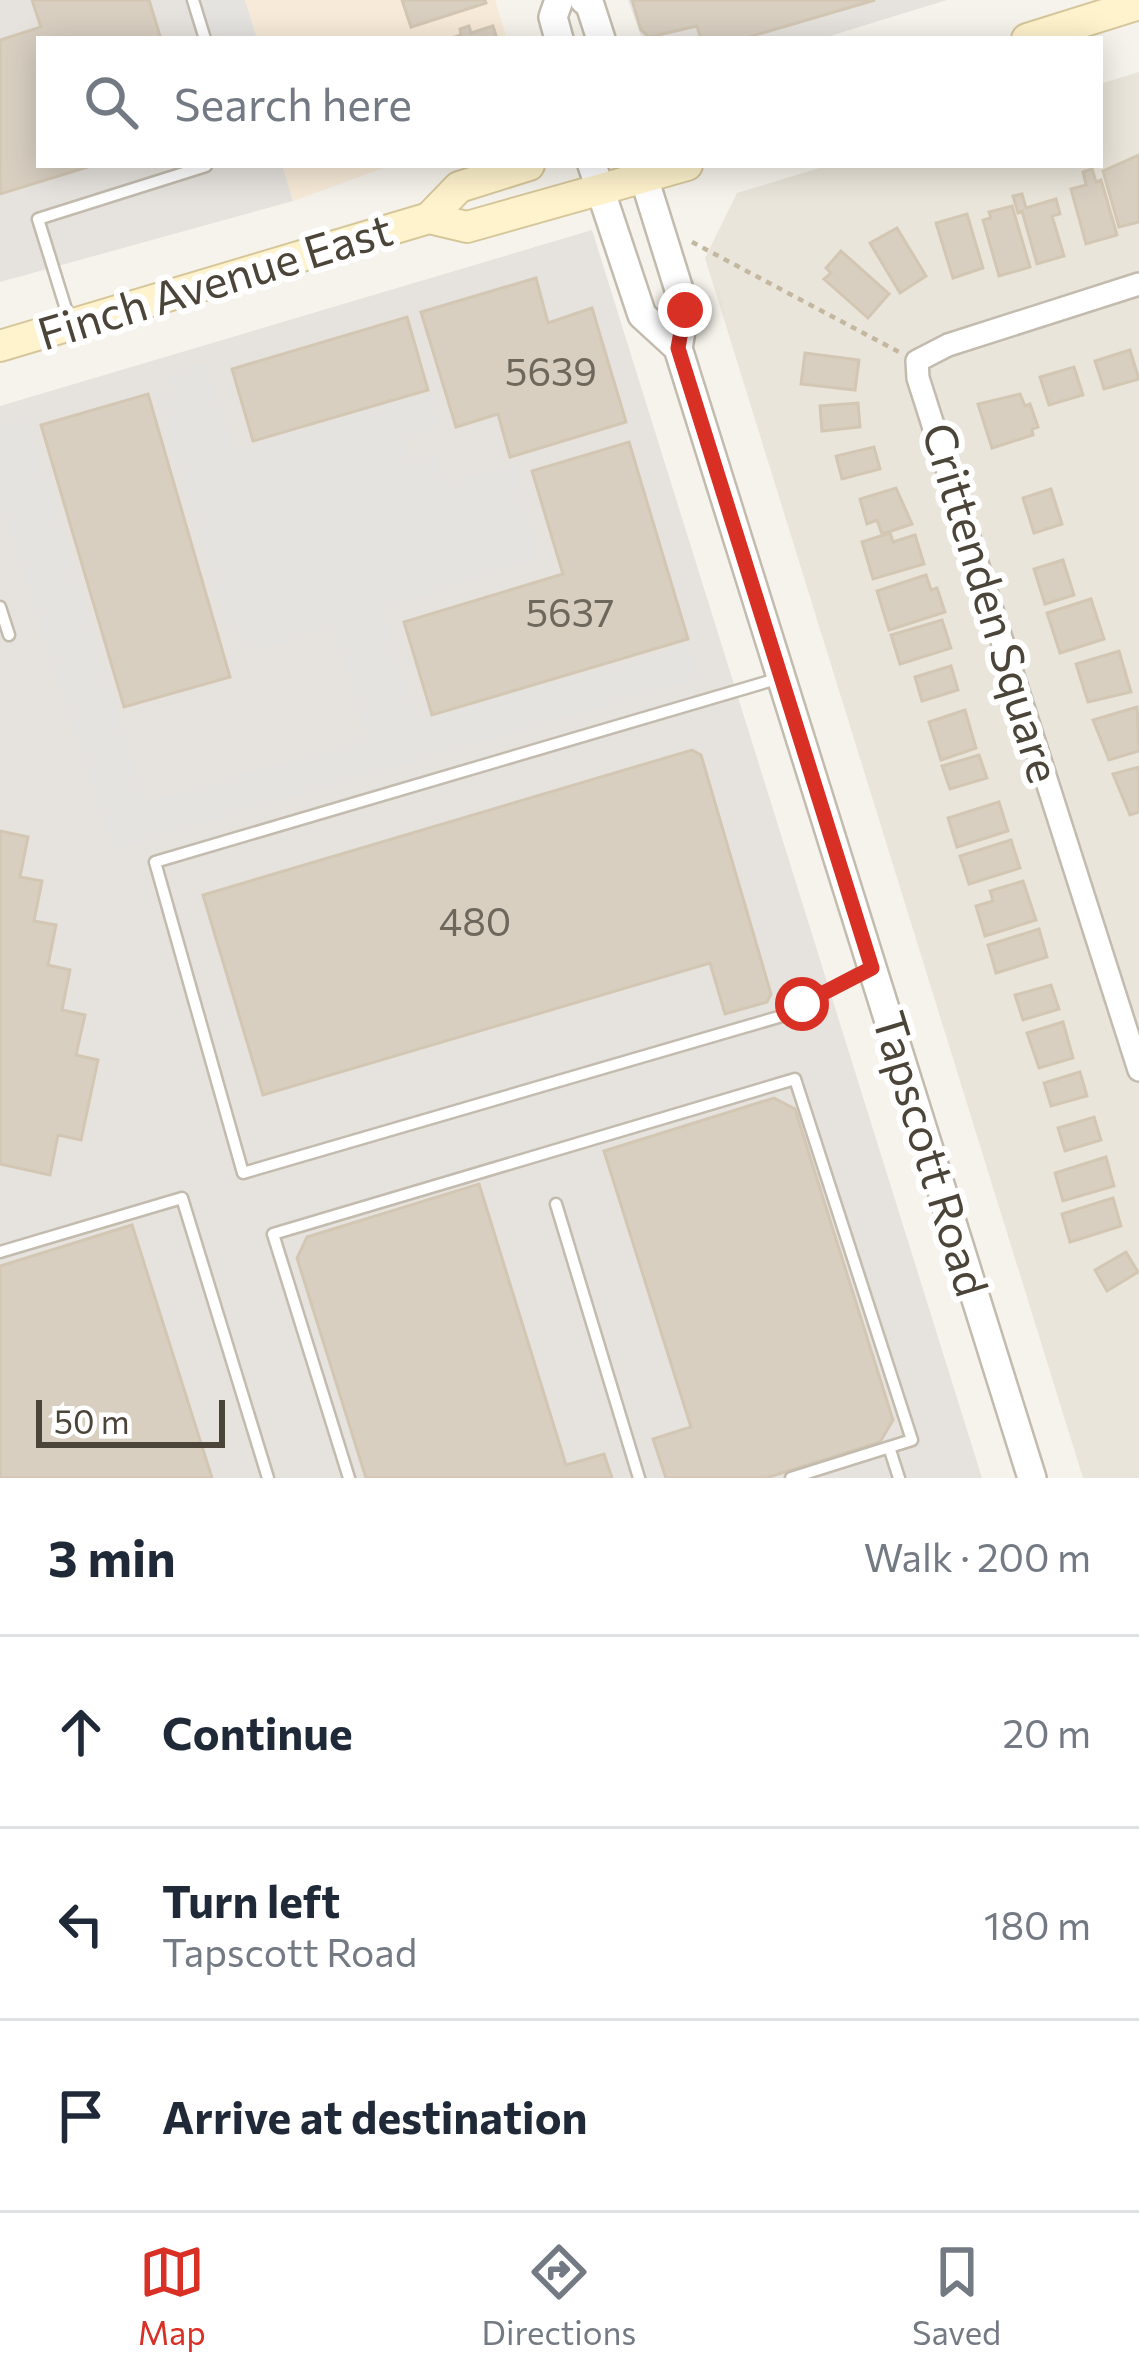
<!DOCTYPE html>
<meta charset="utf-8">
<style>
body{margin:0;font-family:Commissioner,sans-serif;background:#f2f2f3;color:#1f2937}
.scale{position:absolute;left:36px;bottom:30px;width:189px;box-sizing:border-box;padding-left:12px;border:6px solid #4b4439;border-top:0;font-size:33px;line-height:42px;white-space:nowrap;color:#4b4439;-webkit-text-stroke:9px #fff;paint-order:stroke}
.stop{position:absolute;width:36px;height:36px;margin:-27px;border:9px solid #d93025;border-radius:50%;background:#fff}
.stop.end{background:#d93025;border-color:#fff;box-shadow:0 3px 12px #0008}
.list{margin:0;padding:0;list-style:none}
h2{display:flex;justify-content:space-between;align-items:center;height:156px;margin:0;padding:0 48px;font-size:51px}
h2 small{font-size:39px;font-weight:400;color:#747a83}
.list li{display:grid;grid-template-columns:78px 1fr auto;gap:36px;align-items:center;box-sizing:border-box;height:192px;padding:0 48px;border-top:3px solid #e0e1e3}
.list b{display:block;font-size:45px;white-space:nowrap}
.list p{margin:0;font-size:39px;white-space:nowrap;color:#747a83}
.list em{font-size:39px;font-style:normal;color:#747a83}
.icon{flex:none;width:66px;height:66px;fill:none;stroke:currentColor;stroke-width:2;stroke-linecap:round;stroke-linejoin:round}
.map{position:relative;flex:none;width:1139px;height:1478px;overflow:hidden}
.search{position:absolute;background:#fff;box-shadow:0 6px 30px #0003;left:36px;right:36px;top:36px;height:132px;display:flex;align-items:center;gap:30px;box-sizing:border-box;padding:0 42px;border-radius:0px;color:#747a83;font-size:45px}
.sheet{height:732px;background:#fff}
nav{display:flex;justify-content:space-around;align-items:center;box-sizing:border-box;height:168px;border-top:3px solid #e0e1e3;background:#fff;font-size:33px;color:#747a83}
nav a{display:grid;justify-items:center;gap:6px}
nav .on{color:#d93025}
.map>svg:first-child{display:block}
</style>
<div class="map">
<svg width="1139" height="1478" viewBox="0 0 1139 1478">
<rect width="100%" height="100%" fill="#f6f3ec"/>
<!-- residential -->
<path fill="#eae5da" d="M1139,72V1478H1083L705,258L737,193L829,165H1100V84Z"/>
<!-- commercial -->
<path fill="#f7ead8" d="M234,0H495L507,39H245Z
M282,165H392L293,201Z"/>
<!-- industrial -->
<path fill="#e6e2dd" d="M0,0H234L245,39H39V165H282L293,201L0,282Z
M628,0H947L820,39H642Z
M592,230L982,1478H0V406Z"/>
<!-- parking -->
<path fill="#e5e3e0" d="M184,0H245L257,39H196Z
M207,363L236,449L430,393L440,427L403,438L410,460L437,455L447,484L517,463L539,557L384,609L417,719L690,645L702,678L112,850L0,507V424L26,416L146,802L366,738L331,628L247,654L239,636L229,637L159,400L174,392L166,374Z"/>
<!-- building -->
<path fill="#d8cfc1" stroke="#d3c7b4" stroke-width="3" d="M32,0H149L161,39H39V165H94L0,194V40L41,27Z
M402,0H485L486,3L411,27Z
M632,0H875L742,39H701L697,26L649,37L641,30Z
M469,26L471,33L493,26L497,39H449L461,35L460,29Z
M1139,155V222L1119,227L1103,171Z
M1092,169L1096,182L1101,180L1117,235L1086,244L1071,189L1086,185L1083,172Z
M1022,194L1026,208L1056,199L1060,214L1052,216L1064,256L1037,264L1022,211L1018,213L1013,196Z
M1012,206L1030,267L999,276L983,220L991,218L989,212Z
M967,214L983,268L953,278L936,223Z
M897,228L926,276L900,293L870,243Z
M841,251L889,294L868,318L824,279L831,273L826,268Z
M536,278L548,323L592,308L626,422L510,457L498,414L456,427L421,312Z
M407,317L428,390L253,441L232,369Z
M1130,350L1139,379L1104,389L1095,361Z
M805,353L859,360L855,390L801,384Z
M1074,367L1083,395L1049,405L1040,377Z
M148,394L230,677L124,707L41,425Z
M1020,394L1025,406L1030,404L1038,427L1032,429L1033,435L992,448L978,404Z
M858,403L860,427L822,431L820,406Z
M629,442L688,639L432,715L404,622L563,574L532,471Z
M874,447L880,469L842,479L836,456Z
M896,488L912,524L882,534L877,520L867,524L860,499Z
M1051,489L1062,524L1034,533L1023,498Z
M890,533L893,542L915,535L924,564L873,579L862,542Z
M1063,560L1074,595L1045,604L1034,569Z
M926,575L931,590L937,588L945,612L889,630L877,591Z
M1091,599L1104,639L1060,653L1047,613Z
M942,620L951,648L900,664L891,635Z
M1119,651L1131,692L1088,702L1076,664Z
M951,666L958,690L922,701L915,677Z
M1137,707L1139,751L1109,760L1093,720Z
M965,710L976,748L941,760L929,722Z
M692,750L701,755L771,994L767,1002L725,1014L710,963L263,1095L203,895Z
M979,755L987,778L950,789L942,766Z
M1139,767V812L1130,815L1113,774Z
M999,802L1008,831L957,847L948,818Z
M0,831L28,837L20,877L42,881L34,921L56,925L48,965L70,970L62,1010L85,1015L76,1055L98,1060L81,1140L58,1135L50,1175L0,1164Z
M1011,840L1020,868L969,884L960,856Z
M1023,881L1036,920L985,936L976,906L993,901L990,891Z
M1039,929L1047,957L996,973L988,945Z
M1051,985L1059,1009L1023,1020L1015,995Z
M1063,1022L1073,1058L1039,1068L1027,1033Z
M1080,1072L1087,1096L1051,1106L1044,1083Z
M774,1098L795,1109L893,1420L880,1442L766,1478H666L653,1439L691,1427L604,1151Z
M1094,1117L1101,1140L1065,1151L1058,1128Z
M1106,1157L1114,1186L1063,1201L1055,1173Z
M479,1184L566,1465L604,1454L612,1478H366L297,1258L307,1237Z
M1113,1198L1121,1226L1070,1242L1062,1214Z
M132,1225L212,1478H0V1266Z
M1126,1252L1138,1272L1107,1291L1095,1270Z"/>
<g fill="none" stroke-linecap="round" stroke-linejoin="round">
<defs>
<path id="service" d="M193,0L205,39
M70,322L38,219L206,166
M0,607L9,635
M780,678L155,862L243,1173L782,1016L870,968
M556,1204L639,1478
M0,1252L182,1198L268,1478
M889,1447L899,1478
M349,1478L273,1234L795,1079L912,1440L791,1478"/>
<path id="minor" d="M1139,284L948,345L917,361L918,378L1139,1070"/>
<path id="tertiary" d="M559,0L553,17L559,39
M584,0L590,5L601,39
M592,165L642,315L678,348
M640,165L685,309L678,348L1032,1478"/>
<path id="secondary" d="M1027,39L1139,4
M429,218L467,227L687,165
M0,346L429,218L459,187L529,165"/>
</defs>
<!-- service casing -->
<use href="#service" stroke="#c2bbae" stroke-width="15"/>
<!-- minor casing -->
<use href="#minor" stroke="#c2bbae" stroke-width="26"/>
<!-- tertiary casing -->
<use href="#tertiary" stroke="#c2bbae" stroke-width="32"/>
<!-- secondary casing -->
<use href="#secondary" stroke="#d6c79b" stroke-width="34"/>
<!-- path -->
<path stroke="#c4b79f" stroke-width="4.5" stroke-dasharray="6 6" stroke-linecap="butt" d="M692,242L899,352"/>
<!-- service -->
<use href="#service" stroke="#fff" stroke-width="10"/>
<!-- minor -->
<use href="#minor" stroke="#fff" stroke-width="21"/>
<!-- tertiary -->
<use href="#tertiary" stroke="#fff" stroke-width="27"/>
<!-- secondary -->
<use href="#secondary" stroke="#fff3cd" stroke-width="30"/>
</g>
<g fill="none" stroke-linecap="round" stroke-linejoin="round">
<!-- route -->
<path stroke="#d93025" stroke-width="15" d="M685,310L678,348L872,968L802,1004"/>
</g>
<g text-anchor="middle" stroke-width="12" stroke-linejoin="round" paint-order="stroke">
<!-- number labels -->
<g font-size="39" fill="#6e675b">
<text x="551" y="386">5639</text>
<text x="570" y="627">5637</text>
<text x="475" y="936">480</text>
</g>
<!-- street labels -->
<g font-size="45" fill="#4b4439" stroke="#fff">
<text transform="translate(215 282) rotate(-17)" y="16">Finch Avenue East</text>
<text transform="translate(991 603) rotate(73)" y="16">Crittenden Square</text>
<text transform="translate(930 1154) rotate(73)" y="16">Tapscott Road</text>
</g>
</g>
</svg>
<div class="scale">50 m</div>
<div class="stop" style="left:802px;top:1004px"></div>
<div class="stop end" style="left:685px;top:310px"></div>
<div class="search"><svg class="icon" aria-label="search" viewBox="0 0 24 24"><circle cx="10" cy="10" r="6"/><path d="M15 15l6 6"/></svg>Search here</div>
</div>
<section class="sheet">
<h2>3 min<small>Walk · 200 m</small></h2>
<ul class="list">
<li><svg class="icon" aria-label="ahead" viewBox="0 0 24 24"><path d="M12 20V5M6 11l6-6 6 6"/></svg><div><b>Continue</b></div><em>20 m</em></li>
<li><svg class="icon" aria-label="left" viewBox="0 0 24 24"><path d="M17 20v-9H6M10 6l-5 5 5 5"/></svg><div><b>Turn left</b><p>Tapscott Road</p></div><em>180 m</em></li>
<li><svg class="icon" aria-label="arrive" viewBox="0 0 24 24"><path d="M6 21V4h12l-3 4 3 4H6"/></svg><div><b>Arrive at destination</b></div></li>
</ul>
</section>
<nav>
<a class="on"><svg class="icon" aria-label="map" viewBox="0 0 24 24"><path d="M3 6l6-2 6 2 6-2v14l-6 2-6-2-6 2zM9 4v14M15 6v14"/></svg>Map</a>
<a><svg class="icon" aria-label="directions" viewBox="0 0 24 24"><path d="M12 3l9 9-9 9-9-9zM9 14v-3h6M13 9l2 2-2 2"/></svg>Directions</a>
<a><svg class="icon" aria-label="saved" viewBox="0 0 24 24"><path d="M7 4h10v16l-5-4-5 4z"/></svg>Saved</a>
</nav>
